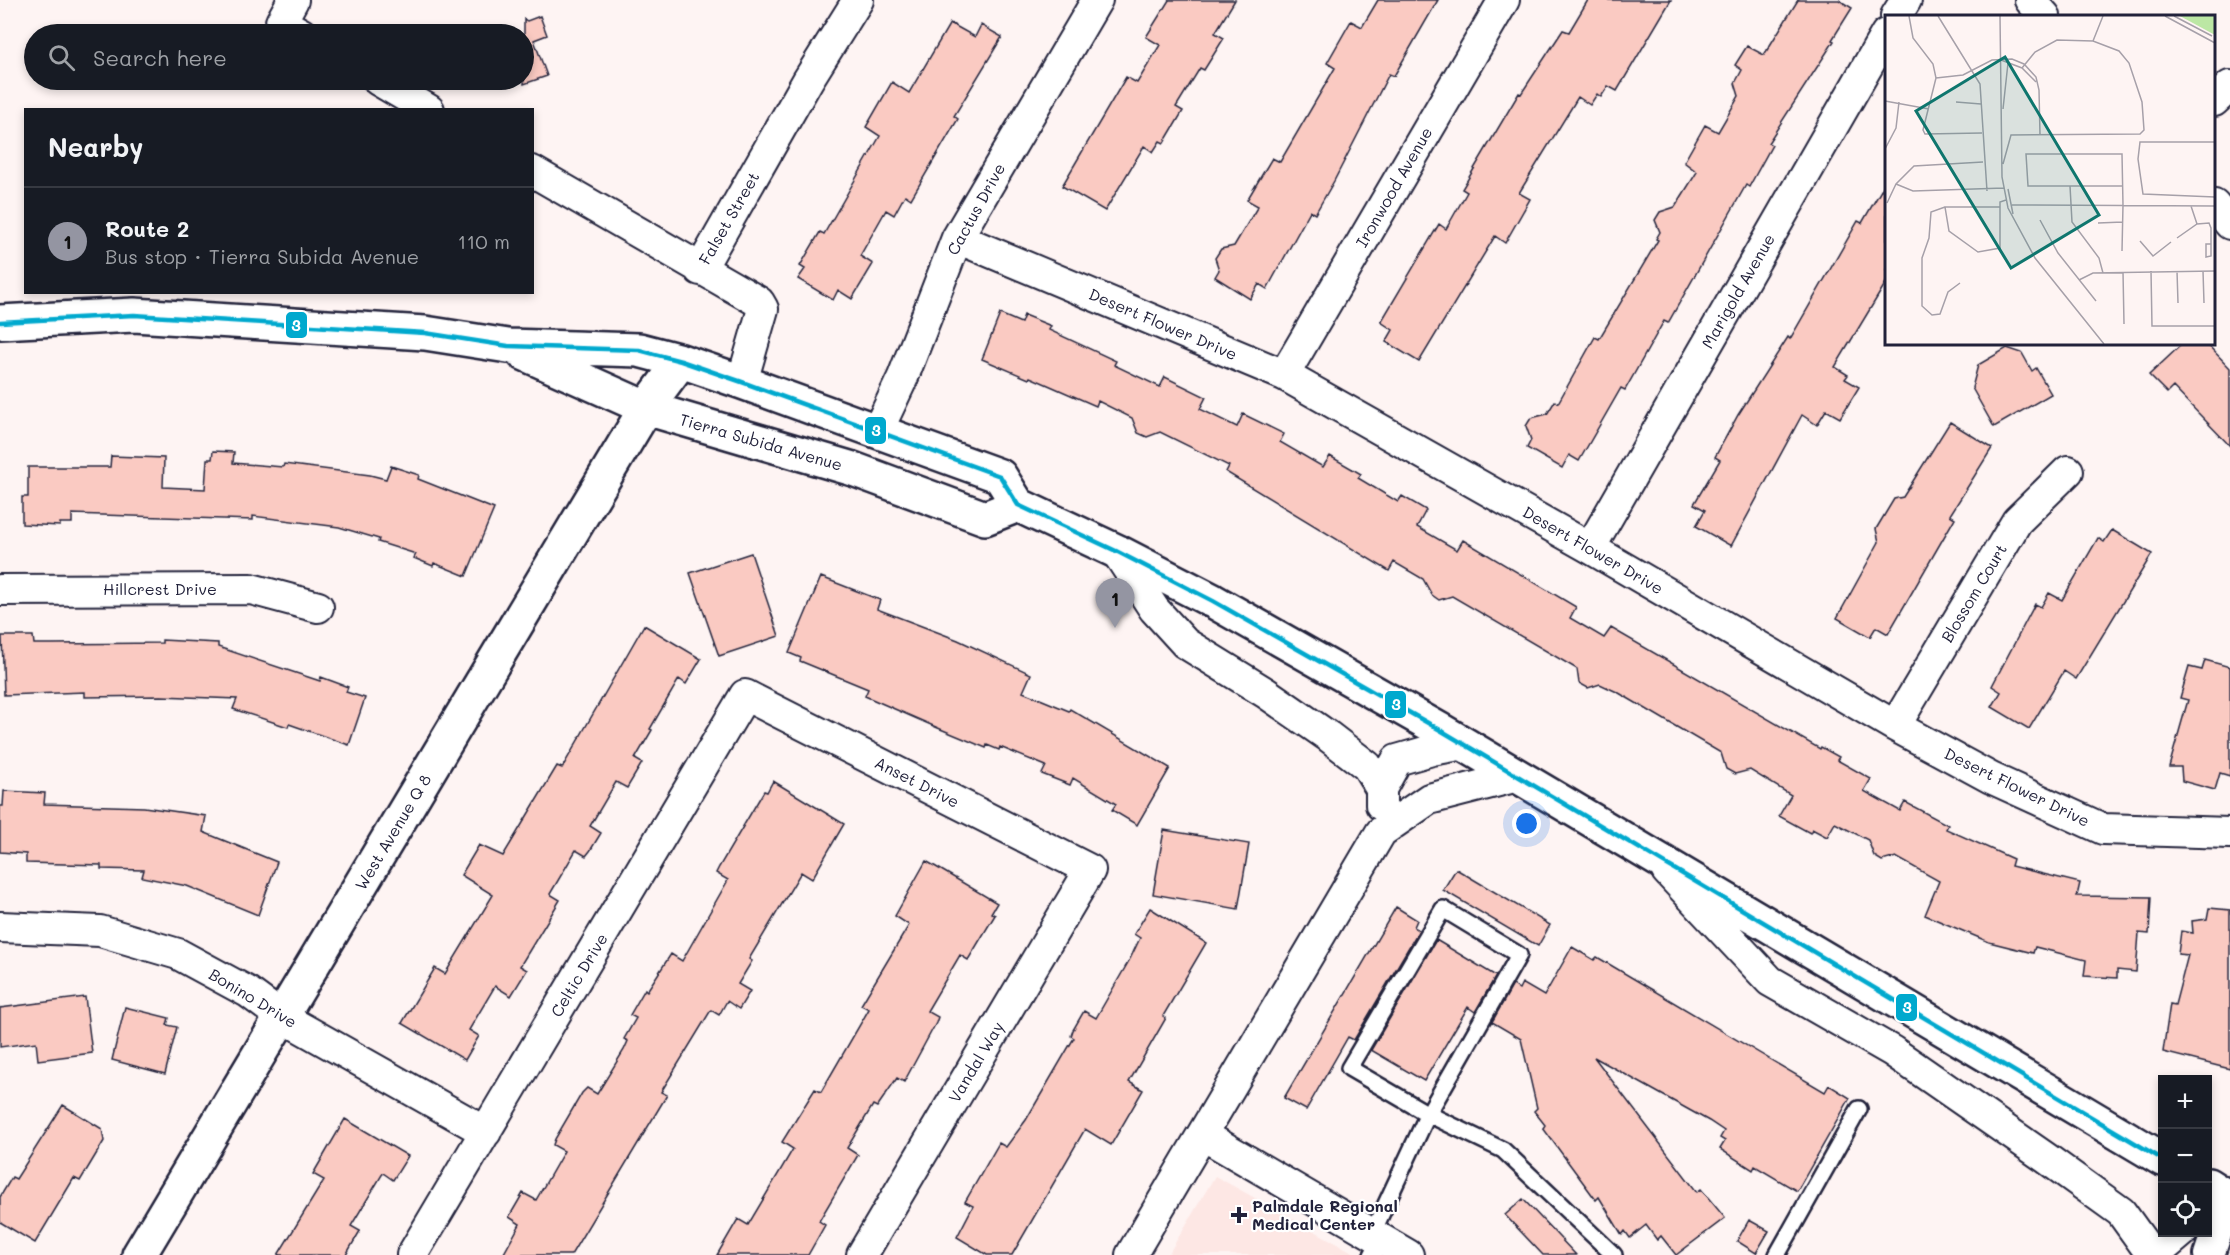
<!DOCTYPE html>
<meta charset="utf-8">
<style>
body{margin:0;font-family:Mali,sans-serif;background:#20242c;color:#f1f3f6}
.controls{position:absolute;right:18px;bottom:18px;display:grid;overflow:hidden;border-radius:0px;box-shadow:0 3px 9px #0003}
.controls button{width:54px;height:54px;display:grid;place-items:center;padding:0;border:0;border-bottom:2px solid #363941;background:#171b24;color:#f1f3f6;font:30px sans-serif}
.you{position:absolute;left:1527px;top:824px;width:21px;height:21px;margin:-15px;border:4px solid #fff;border-radius:50%;background:#1a73e8;box-shadow:0 0 0 9px #1a73e833}
.badge{display:grid;place-items:center;width:39px;height:39px;border-radius:50%;background:#9495a2;color:#111;font-size:20px;font-weight:700}
.pin{position:absolute;translate:-50% -50px;filter:drop-shadow(0 2px 3px #0008)}
.pin::after{content:'';position:absolute;top:32px;width:21px;height:18px;background:inherit;clip-path:polygon(0 0,100% 0,50% 100%)}
.list{margin:0;padding:0;list-style:none}
h2{display:flex;justify-content:space-between;align-items:center;height:78px;margin:0;padding:0 24px;font-size:26px}
h2 small{font-size:20px;font-weight:400;color:#9ea1a6}
.list li{display:grid;grid-template-columns:39px 1fr auto;gap:18px;align-items:center;box-sizing:border-box;height:108px;padding:0 24px;border-top:2px solid #363941}
.list b{display:block;font-size:22px;white-space:nowrap}
.list p{margin:0;font-size:20px;white-space:nowrap;color:#9ea1a6}
.list em{font-size:20px;font-style:normal;color:#9ea1a6}
.icon{flex:none;width:33px;height:33px;fill:none;stroke:currentColor;stroke-width:2;stroke-linecap:round;stroke-linejoin:round}
.map{position:relative;flex:none;width:2230px;height:1255px;overflow:hidden}
.search{position:absolute;background:#171b24;box-shadow:0 3px 9px #0003;left:24px;top:24px;width:510px;height:66px;display:flex;align-items:center;gap:15px;box-sizing:border-box;padding:0 21px;border-radius:33px;color:#9ea1a6;font-size:22px}
.panel{position:absolute;background:#171b24;box-shadow:0 3px 9px #0003;left:24px;top:108px;width:510px;height:186px;border-radius:0px}
.map>svg:first-child{display:block}
</style>
<div class="map">
<svg width="2230" height="1255" viewBox="0 0 2230 1255">
<rect width="100%" height="100%" fill="#fef4f3"/>
<filter id="ink" filterUnits="userSpaceOnUse"><feTurbulence type="fractalNoise" baseFrequency=".0167" numOctaves="2"/><feDisplacementMap in="SourceGraphic" scale="12" xChannelSelector="R" yChannelSelector="G"/><feConvolveMatrix kernelMatrix="1 2 1 2 8 2 1 2 1" color-interpolation-filters="sRGB"/></filter>
<g filter="url(#ink)">
<!-- built -->
<path fill="#fde7e4" d="M1215,1176L1358,1255H1168Z"/>
<!-- building -->
<path fill="#facac2" stroke="#22223b" stroke-width="1.5" d="M1169,0H1235L1215,33L1224,38L1204,70L1200,68L1176,107L1183,111L1164,143L1160,141L1153,152L1144,146L1105,211L1062,186L1126,77L1137,83L1160,45L1146,37Z
M1378,0H1438L1394,76L1389,74L1334,181L1315,214L1310,211L1267,289L1259,284L1250,299L1215,277L1219,270L1215,258L1221,249L1234,246L1258,206L1247,200L1272,158L1280,162L1335,68L1327,63L1351,21L1362,27Z
M1588,0H1671L1617,91L1608,86L1601,97L1597,94L1590,105L1578,97L1519,193L1530,199L1505,243L1495,236L1419,362L1386,342L1393,330L1381,322L1439,224L1446,229L1467,192L1462,189L1519,93L1521,94L1563,30L1569,32Z
M1798,0H1839L1852,8L1832,40L1834,41L1768,143L1772,145L1749,187L1746,185L1668,323L1664,321L1625,390L1621,388L1579,461L1569,455L1562,468L1527,448L1531,440L1526,426L1531,418L1547,414L1555,401L1558,403L1595,337L1599,339L1658,240L1656,239L1660,232L1655,220L1660,212L1675,207L1697,172L1684,162L1705,125L1718,132L1739,96L1735,83L1742,70L1735,65L1747,46L1764,55Z
M540,16L547,35L534,40L547,76L524,84V19L527,21Z
M950,23L975,37L981,25L1002,37L954,116L958,119L911,199L905,195L894,215L886,210L860,256L873,264L852,299L838,290L833,300L798,279L805,269L800,266L820,232L824,234L880,136L866,127L892,82L909,93Z
M1887,180V281L1835,367L1848,375L1845,379L1859,387L1840,418L1826,410L1817,425L1802,415L1731,546L1696,526L1705,510L1694,504L1720,460L1715,457L1738,415L1788,337L1790,339L1858,221L1862,223Z
M1000,314L1021,323L1024,315L1051,326L1049,330L1116,361L1114,365L1160,387L1165,377L1206,397L1200,409L1237,427L1243,414L1284,434L1280,442L1323,467L1330,456L1361,474L1358,478L1398,502L1402,496L1426,510L1417,527L1457,550L1463,540L1576,607L1570,618L1604,638L1611,628L1820,749L1821,747L1839,757L1837,760L1871,779L1864,791L1900,811L1905,802L1948,825L1946,829L2013,859L2011,866L2080,883L2077,896L2151,897L2149,934L2139,933L2136,972L2117,970V978L2084,976L2086,960L2035,947L2033,953L1989,942L1925,915L1939,881L1896,857L1882,861L1874,856L1868,840L1835,823L1827,837L1812,829L1810,833L1779,816L1791,795L1750,770L1735,774L1726,769L1721,753L1619,693L1600,684L1588,688L1579,683L1577,669L1452,596L1439,600L1432,595L1423,579L1394,562L1389,571L1226,472L1229,466L1160,432L1147,437L1138,433L1132,418L1098,401L1096,406L1030,377L1029,379L982,359Z
M2182,344H2207L2230,368V446L2173,387L2167,393L2149,375Z
M2007,348L2022,353L2032,371L2036,368L2051,394L1994,427L1972,388L1978,365Z
M1950,422L1992,448L1950,515L1955,518L1888,634L1876,627L1870,637L1837,618L1879,542L1876,529L1894,499L1903,497Z
M213,451L234,452L233,463L283,467L284,464L370,475L386,479L391,466L419,475L418,479L494,509L466,576L434,563L433,566L414,558L416,554L378,542L379,539L339,527L253,516V520L72,514V523H60V526L22,524V497H28V467H110L111,456L164,458L163,487L205,489L207,459H212Z
M2112,530L2152,554L2076,679L2064,671L2029,729L1992,707L2001,692L1992,686L2035,604L2041,607L2049,593L2062,600L2098,538L2104,542Z
M751,553L779,636L719,656L690,573Z
M821,577L880,600L877,609L958,640L1031,674L1023,692L1069,711L1070,709L1170,768L1137,825L1112,810L1116,804L1073,778L1070,785L1042,774L1046,766L1000,747L999,750L987,745L986,748L938,728L865,696L868,689L800,661L801,658L789,653Z
M644,625L701,659L686,684L679,679L650,729L652,730L635,759L642,763L627,788L616,782L590,826L601,833L590,851L586,856L576,850L550,894L560,900L520,966L527,970L511,996L495,986L469,1030L479,1036L465,1060L402,1023L435,968L445,974L493,895L461,875L479,845L503,856L557,766L562,768Z
M2,636H33L34,644H52L162,643V640L218,643V647L320,681L321,677L348,687L346,692L365,698L349,745L289,724L288,727L233,709L237,699L161,696L85,697V692L4,695Z
M2205,660L2230,667V776L2220,773L2215,790L2182,781L2181,767H2169L2188,700L2180,698L2189,667L2202,670Z
M773,781L844,824L812,879L801,872L749,959L752,961L738,984L750,991L739,1009L727,1001L719,1015L711,1010L661,1092L667,1095L571,1255H503L520,1224L509,1217L523,1193L536,1200L564,1151L553,1145L555,1139L582,1093L587,1088L597,1094L624,1050L628,1041L624,1039L636,1018L630,1015L645,989L647,991L671,954L682,961L728,880L716,873L719,867L764,791L767,792Z
M4,791L45,793L44,804L144,807L206,816L203,832L277,862L258,915L187,886L142,877L144,870L101,869V865L26,863V854L0,852V806H3Z
M1164,830L1249,844L1238,909L1153,894Z
M926,861L997,903L991,913L995,915L968,960L960,955L927,1011L938,1017L936,1023L904,1082L897,1078L877,1107L873,1105L847,1148L858,1155L819,1221L825,1225L808,1255H717L738,1219L748,1225L793,1149L782,1142L815,1089L821,1092L869,1009L861,1005L909,925L895,916Z
M1456,869L1550,925L1538,946L1443,890Z
M1396,907L1417,920L1414,927L1419,930L1354,1040L1348,1037L1306,1110L1284,1098Z
M1150,908L1206,943L1163,1016L1166,1018L1129,1082L1143,1090L1111,1145L1085,1129L1012,1255H987L957,1237L973,1206L965,1202L999,1143L1006,1147L1026,1120L1074,1038L1071,1036L1073,1030L1084,1011L1096,1018L1130,959L1140,938L1134,934Z
M2209,908L2230,910V1069L2163,1052L2170,1004L2175,1005L2188,955L2178,954L2181,931L2193,933L2192,921L2207,919Z
M1436,940L1496,976L1475,1012L1468,1007L1424,1081L1371,1050Z
M1572,947L1594,960L1597,957L1825,1092L1829,1085L1850,1098L1797,1191L1755,1166L1753,1170L1720,1149L1725,1141L1720,1138L1724,1131L1709,1121L1594,1057L1697,1192L1701,1189L1725,1218L1676,1255L1661,1236L1657,1240L1646,1225L1630,1238L1625,1231L1622,1235L1599,1197L1596,1200L1543,1128L1545,1125L1534,1111L1537,1108L1521,1039L1492,1022L1513,985L1519,989L1522,983L1544,996Z
M85,997L92,1053L38,1060L36,1042L0,1047V1008Z
M125,1007L169,1018L167,1025L177,1027L165,1074L112,1060Z
M63,1105L102,1129L104,1141L80,1181L74,1178L35,1243L0,1222V1197L12,1177L16,1179Z
M345,1119L408,1156L393,1180L383,1173L351,1226L360,1231L346,1255H278L324,1180L313,1174Z
M1523,1199L1576,1255H1543L1505,1215Z
M1749,1220L1769,1231L1756,1253L1737,1241Z"/>
<g fill="none" stroke-linecap="round" stroke-linejoin="round">
<defs>
<path id="lane" d="M1372,1234L1428,1114L1519,955L1443,909L1349,1068L1428,1114L1503,1150L1614,1255
M1372,1255L1381,1239
M1777,1255L1859,1109"/>
<path id="street" d="M293,0L281,22L302,34
M2030,0L2045,16
M1896,16L1906,0
M378,80L429,110
M2214,101L2230,86
M532,171L759,302L763,309L742,382
M2214,205L2230,224
M957,238L1284,375L1590,548L1895,726L1991,778L2103,829L2230,833
M700,270L808,80L858,0
M1284,375L1504,0
M878,430L903,377L957,238L1097,0
M1590,548L1886,34
M1116,551L1154,609L1185,643L1266,693L1328,736L1367,766L1381,789
M0,590L251,589L318,607
M1895,726L2017,521L2068,471
M1381,805V789L1397,760L1432,750L1465,744
M1667,871L1770,981L1892,1051L2046,1158L2121,1212L2152,1255
M0,927L100,931L178,954L248,992L282,1017L486,1132
M1203,1135L1408,1255
M412,1255L745,695L1090,870L862,1255
M1131,1255L1381,832L1429,799L1518,776
M2155,1255L2182,1232
M2209,1255L2230,1193"/>
<path id="secondary" d="M0,322L134,315L425,333L508,346L639,350L681,361L742,382L1000,476L1018,505L1116,551L1213,601L1442,731L2162,1159
M523,353L646,408L853,469L985,518L1018,505
M2208,1185L2230,1199
M139,1255L646,408L681,361"/>
</defs>
<!-- lane casing -->
<use href="#lane" stroke="#22223b" stroke-width="20"/>
<!-- street casing -->
<use href="#street" stroke="#22223b" stroke-width="34"/>
<!-- secondary casing -->
<use href="#secondary" stroke="#22223b" stroke-width="38"/>
<!-- lane -->
<use href="#lane" stroke="#fff" stroke-width="15"/>
<!-- street -->
<use href="#street" stroke="#fff" stroke-width="30"/>
<!-- secondary -->
<use href="#secondary" stroke="#fff" stroke-width="33"/>
<defs>
<path id="bus-1" d="M0,322L134,315L425,333L508,346L639,350L681,361L742,382L1000,476L1018,505L1116,551L1213,601L1442,731L2162,1159"/>
</defs>
<!-- bus-1 casing -->
<use href="#bus-1" stroke="#fff" stroke-width="9"/>
<!-- bus-1 -->
<use href="#bus-1" stroke="#00a9ce" stroke-width="4.5"/>
</g>
</g>
<!-- markers -->
<path fill="#22223b" stroke="#fff" stroke-width="2" d="M1236 1206h6v6h6v6h-6v6h-6v-6h-6v-6h6z"/>
<g text-anchor="middle" stroke-width="4.5" stroke-linejoin="round" paint-order="stroke">
<!-- street labels -->
<g font-size="16" fill="#22223b" stroke="#fff">
<text transform="translate(1394 187) rotate(-60)" y="6">Ironwood Avenue</text>
<text transform="translate(976 209) rotate(-61)" y="6">Cactus Drive</text>
<text transform="translate(729 218) rotate(-60)" y="6">Falset Street</text>
<text transform="translate(1738 291) rotate(-60)" y="6">Marigold Avenue</text>
<text transform="translate(1163 324) rotate(23)" y="6">Desert Flower Drive</text>
<text transform="translate(761 442) rotate(16)" y="6">Tierra Subida Avenue</text>
<text transform="translate(1593 550) rotate(30)" y="6">Desert Flower Drive</text>
<text x="160" y="595">Hillcrest Drive</text>
<text transform="translate(1974 593) rotate(-59)" y="6">Blossom Court</text>
<text transform="translate(917 782) rotate(27)" y="6">Anset Drive</text>
<text transform="translate(2017 787) rotate(26)" y="6">Desert Flower Drive</text>
<text transform="translate(393 832) rotate(-59)" y="6">West Avenue Q 8</text>
<text transform="translate(579 975) rotate(-59)" y="6">Celtic Drive</text>
<text transform="translate(253 998) rotate(31)" y="6">Bonino Drive</text>
<text transform="translate(976 1062) rotate(-59)" y="6">Vandal Way</text>
</g>
<!-- poi labels -->
<g font-size="16" font-weight="bold" fill="#22223b" stroke="#fff" text-anchor="start">
<text x="1252" y="1212">Palmdale Regional<tspan x="1252" dy="18">Medical Center</tspan></text>
</g>
</g>
<!-- overview -->
<g transform="translate(1885 15)">
<rect width="330" height="330" fill="#fef4f3"/>
<path d="M295,1H330V20Z" fill="#bce7a4"/>
<path fill="none" stroke="#a6a0a9" stroke-width="1.5" d="M24,1L28,23L48,49L51,63L38,115L40,119L97,118M53,1L95,69L102,176M115,1L117,162L123,193L150,243L219,329M280,1L330,28M289,1L327,21M208,26L218,1M116,45L137,53L151,67M51,63L78,60L107,45L127,44L139,49L151,62L154,75L155,120M0,86L44,94M71,87L96,89M118,94L123,48M330,127H255L253,144L258,179L330,182M0,134L11,113L14,87M118,149L126,120L255,119L259,115L257,87L244,48L234,36L208,26L172,25L150,37L137,53M11,169L28,176L119,173M185,171L187,207L214,243L218,258M237,171H143L141,139H237L238,190M123,174L128,199M2,188L11,169L29,151L98,147M127,190L330,191M306,191L312,209M60,192L46,197L44,223L37,243V291L47,300L55,299L63,277L75,268M115,192H60L64,216L93,237L115,233V187L121,185M155,205L173,238L211,286M213,208L238,207M292,223L312,209L324,208L326,213V241L321,242V229H326M255,226L268,241L286,227M237,236L238,190M266,256L267,311H330M292,256L293,288M318,256L319,288M238,257L239,309M194,265L208,258L330,256"/>
<path fill="#0f766e" fill-opacity="0.15" stroke="#0f766e" stroke-width="3" d="M120,42L214,200L126,253L31,96Z"/>
<rect width="330" height="330" fill="none" stroke="#22223b" stroke-width="3"/>
</g>
<g stroke="#fff" stroke-width="2">
<rect x="285" y="311" width="23" height="28" rx="6" fill="#00a9ce"/>
<rect x="864" y="416" width="23" height="29" rx="6" fill="#00a9ce"/>
<rect x="1384" y="690" width="23" height="29" rx="6" fill="#00a9ce"/>
<rect x="1895" y="993" width="23" height="29" rx="6" fill="#00a9ce"/>
</g>
<g font-size="16" text-anchor="middle" font-weight="bold" fill="#fff">
<text x="296" y="331">3</text>
<text x="876" y="436">3</text>
<text x="1396" y="710">3</text>
<text x="1907" y="1013">3</text>
</g>
</svg>
<div class="controls">
<button>+</button>
<button>−</button>
<button><svg class="icon" aria-label="locate" viewBox="0 0 24 24"><circle cx="12" cy="12" r="6"/><path d="M12 2v4M12 18v4M2 12h4M18 12h4"/></svg></button>
</div>
<div class="you"></div>
<div class="pin badge" style="left:1115px;top:628px">1</div>
<div class="search"><svg class="icon" aria-label="search" viewBox="0 0 24 24"><circle cx="10" cy="10" r="6"/><path d="M15 15l6 6"/></svg>Search here</div>
<section class="panel">
<h2>Nearby<small></small></h2>
<ul class="list">
<li><span class="badge">1</span><div><b>Route 2</b><p>Bus stop · Tierra Subida Avenue</p></div><em>110 m</em></li>
</ul>
</section>
</div>
